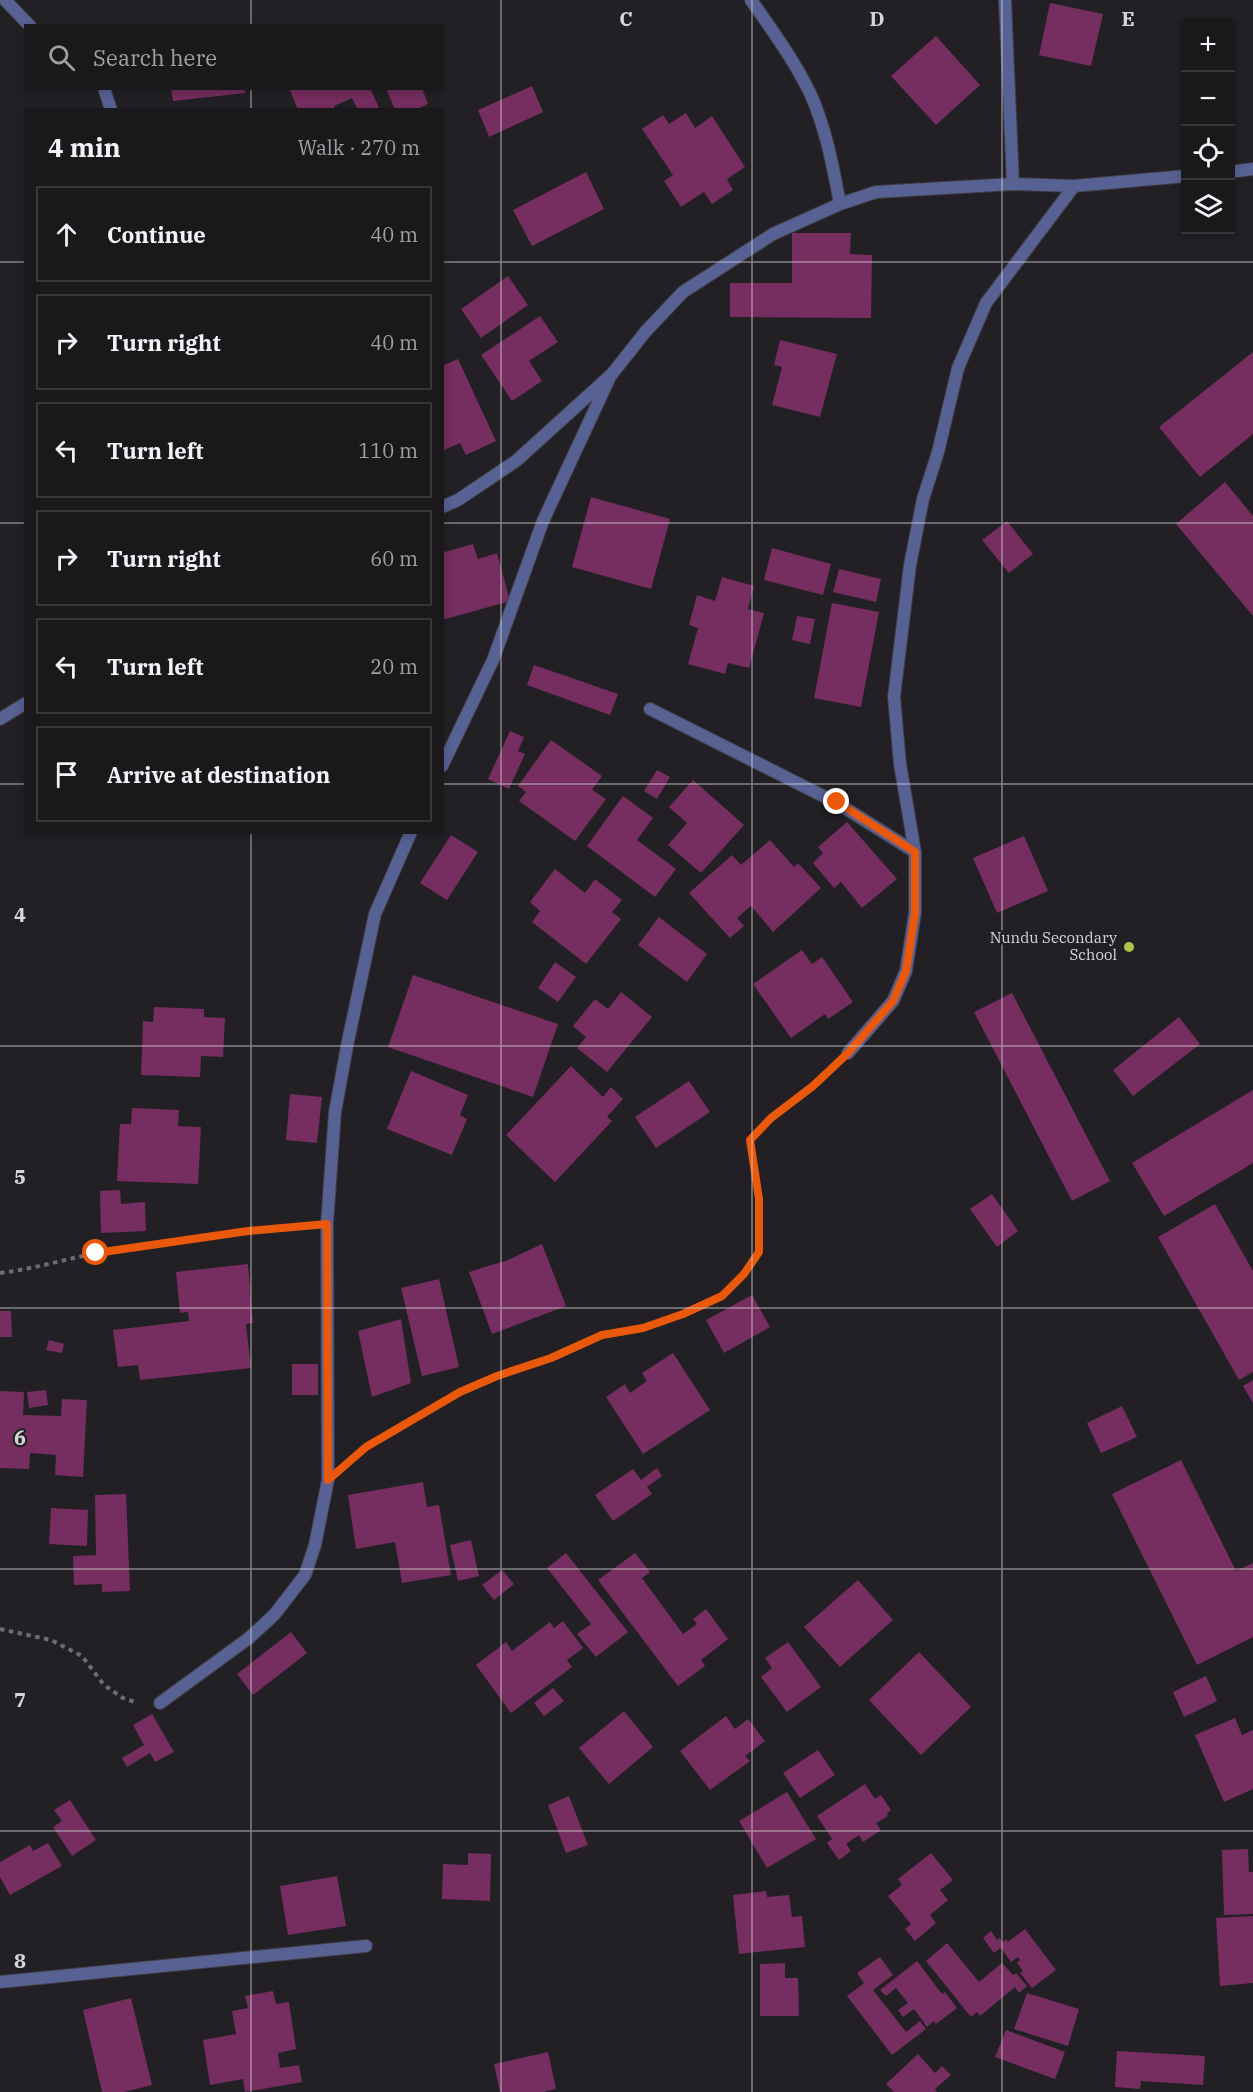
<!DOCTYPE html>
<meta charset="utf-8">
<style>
body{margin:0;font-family:"IBM Plex Serif",serif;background:#272528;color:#f1f3f6}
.controls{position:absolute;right:18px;top:18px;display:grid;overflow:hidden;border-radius:0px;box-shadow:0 3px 9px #0003}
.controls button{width:54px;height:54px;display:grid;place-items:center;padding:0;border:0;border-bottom:2px solid #38373a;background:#1a181b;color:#f1f3f6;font:30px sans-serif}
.stop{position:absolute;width:18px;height:18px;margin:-14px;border:4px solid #ea580c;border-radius:50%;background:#fff}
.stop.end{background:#ea580c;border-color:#fff;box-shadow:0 2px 6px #0008}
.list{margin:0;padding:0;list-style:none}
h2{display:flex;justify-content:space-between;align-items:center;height:78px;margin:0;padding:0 24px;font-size:26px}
h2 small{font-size:20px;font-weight:400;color:#9fa0a3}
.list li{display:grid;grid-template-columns:39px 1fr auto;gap:18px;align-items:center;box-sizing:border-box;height:96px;margin:0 12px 12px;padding:0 12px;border:2px solid #38373a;border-radius:0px}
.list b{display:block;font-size:22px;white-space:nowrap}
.list em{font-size:20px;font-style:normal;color:#9fa0a3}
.icon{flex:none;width:33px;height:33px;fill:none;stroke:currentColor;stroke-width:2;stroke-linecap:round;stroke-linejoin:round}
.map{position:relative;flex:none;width:1253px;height:2092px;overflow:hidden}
.search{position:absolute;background:#1a181b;box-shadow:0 3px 9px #0003;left:24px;top:24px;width:420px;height:66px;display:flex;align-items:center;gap:15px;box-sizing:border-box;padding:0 21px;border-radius:0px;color:#9fa0a3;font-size:22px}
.panel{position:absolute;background:#1a181b;box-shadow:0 3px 9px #0003;left:24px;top:108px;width:420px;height:726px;border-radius:0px}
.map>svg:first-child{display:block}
</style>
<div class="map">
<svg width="1253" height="2092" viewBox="0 0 1253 2092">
<rect width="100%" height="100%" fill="#222024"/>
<!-- building -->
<path fill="#762d5f" d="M1050,3L1103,14L1091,66L1039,55Z
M936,36L980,85L936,125L891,76Z
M532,86L543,112L489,137L478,110Z
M171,88H245V93L173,101Z
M289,88H370L380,110H358L352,98L334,106L335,110H315V108L298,110Z
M386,88H422L428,104L415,110H395Z
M686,113L695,128L712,116L745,167L727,179L733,190L712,204L704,192L681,207L664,181L673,175L642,129L663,115L669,124Z
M586,172L604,209L532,246L513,210Z
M792,233H851L850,254L872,255L871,318L730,317V283H792Z
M508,276L528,305L481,338L461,309Z
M540,316L558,342L529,361L542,381L512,401L481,355Z
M780,340L837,354L820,417L772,405L782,367L774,365Z
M1253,352V434L1200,477L1159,427Z
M458,359L496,441L466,455L460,443L442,451V366Z
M1225,482L1253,516V616L1176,524Z
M591,497L670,519L651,589L572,567Z
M1007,521L1033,554L1009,573L982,540Z
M442,544L445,552L473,544L478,559L497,553L510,601L442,620Z
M772,548L831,564L823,595L764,580Z
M839,569L881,579L876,602L833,592Z
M722,577L754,586L748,609L764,613L749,668L728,663L725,674L688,664L698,628L689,625L697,595L715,601Z
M832,603L879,612L861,707L814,698Z
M797,616L815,619L810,644L792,640Z
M534,665L618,694L610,715L527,685Z
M510,731L524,737L518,751L525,754L509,789L488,779Z
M551,740L602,776L592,790L606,799L575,841L519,801L526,792L518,786Z
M657,770L670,777L657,799L644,791Z
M693,780L744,825L701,873L668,845L687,823L669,807Z
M623,796L653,818L637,840L676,869L655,897L587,846Z
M847,822L897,879L862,908L841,882L834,888L813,863L823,853L818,847Z
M451,835L478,852L447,900L420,883Z
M1024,836L1048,891L997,913L973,858Z
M770,840L794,867L798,863L821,888L773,932L751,906L737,918L744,926L730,938L689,893L732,855L741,865Z
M555,869L585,893L595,879L622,900L612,912L621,919L586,964L532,922L540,911L530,902Z
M659,917L707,954L687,982L638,945Z
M802,950L812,964L822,957L853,1002L828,1019L825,1014L791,1038L753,984Z
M555,962L576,977L558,1002L538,988Z
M413,975L558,1024L533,1097L388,1047Z
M621,992L652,1017L607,1072L577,1048L586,1037L573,1026L595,999L608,1009Z
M1012,993L1110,1181L1072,1201L974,1012Z
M154,1007L204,1009V1017L225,1018L223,1057L201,1056L200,1077L141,1075L143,1021L153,1022Z
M1179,1017L1200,1044L1133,1096L1113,1070Z
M571,1066L603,1097L611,1087L623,1099L607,1117L612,1121L555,1182L506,1135Z
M411,1071L468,1095L460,1115L467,1119L452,1155L387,1129Z
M689,1081L710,1112L656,1148L635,1117Z
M1253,1090V1163L1164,1216L1132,1163Z
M290,1094L322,1097L317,1143L286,1140Z
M132,1108L179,1110L178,1126L201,1127L198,1184L117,1181L120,1124H131Z
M120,1190L121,1204L145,1202L146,1231L101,1233L100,1191Z
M992,1194L1018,1231L997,1247L970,1209Z
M1215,1204L1253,1271V1372L1239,1380L1158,1237Z
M542,1244L566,1306L492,1334L469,1272L508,1260Z
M248,1264L253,1323L246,1324L251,1368L140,1380L138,1365L118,1367L113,1330L189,1321L188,1312L180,1313L176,1272Z
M439,1279L459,1367L422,1376L401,1288Z
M752,1295L770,1327L724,1353L706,1320Z
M0,1311H11L12,1337H0Z
M401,1319L411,1383L372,1397L358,1331Z
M49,1340L64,1344L62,1353L46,1350Z
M673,1353L710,1410L643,1454L606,1397L625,1384L630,1393L647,1381L642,1373Z
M292,1364H318V1395H292Z
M1253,1380V1403L1243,1386Z
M46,1390L48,1405L29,1408L27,1392Z
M0,1391L24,1392L23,1415L61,1416L62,1399L87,1400L83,1477L55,1475L56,1455L30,1453L29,1469L0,1468Z
M1122,1406L1137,1437L1101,1453L1087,1423Z
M1181,1460L1236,1571L1253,1563V1637L1197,1665L1112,1494Z
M657,1468L662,1476L647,1487L652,1494L613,1521L595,1495L633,1469L641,1480Z
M423,1482L427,1507L439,1505L451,1575L402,1583L395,1542L356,1549L348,1495Z
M126,1494L130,1591L102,1592V1584L74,1585L73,1556L96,1555L95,1495Z
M51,1508L88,1510L87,1546L49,1544Z
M471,1540L479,1576L458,1581L450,1545Z
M566,1553L628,1632L596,1657L577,1634L591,1624L547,1568Z
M635,1553L650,1572L642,1578L683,1634L697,1624L693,1619L706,1609L728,1639L701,1660L705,1666L678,1686L598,1580Z
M502,1570L514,1584L494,1600L482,1585Z
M858,1580L893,1620L840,1667L804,1627Z
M563,1621L583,1648L567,1660L572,1667L511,1713L476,1665L506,1642L512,1651L550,1622L554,1628Z
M291,1632L307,1653L253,1695L237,1674Z
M788,1642L821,1687L787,1712L761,1677L772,1668L765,1658Z
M919,1652L971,1707L921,1755L869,1700Z
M1206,1676L1217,1701L1184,1717L1173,1692Z
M553,1688L564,1701L544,1716L534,1703Z
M624,1711L653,1747L609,1784L579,1748Z
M152,1714L174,1752L155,1762L150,1753L127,1767L122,1758L144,1745L133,1725Z
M726,1716L735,1729L748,1719L765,1741L745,1756L750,1761L710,1790L680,1751Z
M1235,1718L1242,1735L1253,1730V1789L1224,1802L1195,1735Z
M818,1750L835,1775L800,1798L783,1773Z
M865,1784L875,1799L881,1795L891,1810L887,1813L888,1816L876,1823L881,1830L863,1842L859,1835L846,1844L851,1851L839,1860L827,1843L832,1839L817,1816Z
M787,1792L816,1839L767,1868L739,1821Z
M569,1796L588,1845L566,1853L548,1805Z
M70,1800L96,1840L72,1856L53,1827L62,1821L54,1810Z
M48,1843L62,1866L10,1895L0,1877V1862L30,1845L33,1851Z
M1248,1849L1249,1872H1253V1914L1224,1915L1222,1850Z
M468,1853L491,1854L490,1901L442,1899L443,1864L468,1865Z
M931,1853L953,1880L940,1890L948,1900L930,1915L936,1923L915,1941L905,1929L911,1924L888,1896L902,1885L898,1879Z
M337,1876L346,1926L288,1935L280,1886Z
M766,1891L767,1897L789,1895L792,1917L802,1916L805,1947L739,1954L733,1895Z
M1253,1916V1983L1220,1986L1216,1918Z
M1025,1929L1056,1970L1032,1988L1020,1973L1023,1971L1017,1963L1020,1960L1018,1957L1011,1962L1001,1948L994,1953L983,1938L991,1931L997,1940L999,1938L1003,1942L1006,1939L1008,1942Z
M947,1943L979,1982L1002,1963L1013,1975L1016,1973L1027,1986L1019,1993L1015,1987L980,2016L977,2012L971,2017L926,1961Z
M880,1957L893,1975L873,1990L906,2032L920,2021L926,2029L892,2055L847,1996L864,1983L857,1973Z
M917,1961L942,1994L945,1992L957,2008L936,2024L934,2021L927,2027L914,2009L903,2017L898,2010L908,2003L896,1988L886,1996L880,1990Z
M785,1963V1978H798L799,2016H760V1964Z
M273,1991L276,2004L289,2002L296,2049L278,2053L280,2068L299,2065L302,2082L245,2092L243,2079L210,2085L203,2040L236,2034L232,2011L248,2008L245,1996Z
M1027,1993L1079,2009L1068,2046L1014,2029Z
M131,1998L152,2085L124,2092H102L83,2010Z
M1006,2030L1065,2052L1055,2079L995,2057Z
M1117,2051L1205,2056L1203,2085L1141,2081L1140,2089L1115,2087Z
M548,2052L556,2089L543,2092H500L494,2064Z
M918,2054L935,2073L942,2066L951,2075L935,2089L937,2092H894L886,2084Z"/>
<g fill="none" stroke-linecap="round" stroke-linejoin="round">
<defs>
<path id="minor" d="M5,0L30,26
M751,0C772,30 794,60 810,93C826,128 833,167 840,204
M1005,0L1013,184
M104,88L111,110
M1230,172L1253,169
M442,507L458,500L516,461L612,374L646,331L683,292L773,234L840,204L876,192L1013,184L1074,186L1186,176
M650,709L837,803L915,852
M0,719L26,703
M442,766L493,660L543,521L609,379
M848,1053L893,1001L906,971L915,913V852L900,764L894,697L910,565L923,499L938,452L958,368L986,303L1074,186
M160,1703L249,1638L274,1615L305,1575L315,1545L328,1480L327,1224L335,1112L348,1041L375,914L411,832
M0,1982L366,1946"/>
</defs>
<!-- minor casing -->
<use href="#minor" stroke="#3f3d41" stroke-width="14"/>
<!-- path -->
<path stroke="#6e6c6f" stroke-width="4" stroke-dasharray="4.5 4.5" stroke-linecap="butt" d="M0,1273C34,1269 65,1259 98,1253C166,1241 234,1232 302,1226
M353,1458L366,1447L460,1392L497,1376L551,1358L602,1335L643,1328L683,1314L722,1296L744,1273L759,1252V1199L750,1140L771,1118L813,1086L830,1070
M0,1629L51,1640L82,1656L104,1685L123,1698L135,1702"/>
<!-- minor -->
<use href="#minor" stroke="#576194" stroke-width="12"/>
</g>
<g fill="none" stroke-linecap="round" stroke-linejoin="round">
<!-- route -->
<path stroke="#ea580c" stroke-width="8" d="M96,1253L248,1231L327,1224L328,1480L366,1447L460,1392L497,1376L551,1358L602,1335L643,1328L683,1314L722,1296L744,1274L759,1252V1199L750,1140L771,1118L813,1086L848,1053L893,1001L906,971L915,913V852L837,802"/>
</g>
<!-- grid -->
<path fill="none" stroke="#d7d5d8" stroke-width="1.5" stroke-opacity="0.55" d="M251,0V26M501,0V2092M752,0V2092M1002,0V2092M251,88V110M0,262H26M442,262H1253M0,523H26M442,523H1253M0,784H26M442,784H1253M251,832V2092M0,1046H1253M0,1308H1253M0,1569H1253M0,1831H1253"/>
<!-- markers -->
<circle fill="#b2c34c" stroke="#222024" stroke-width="2" cx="1129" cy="947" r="6"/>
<g text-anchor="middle" stroke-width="4.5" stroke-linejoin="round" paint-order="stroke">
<!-- poi labels -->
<g font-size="15" fill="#d7d5d8" stroke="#222024" text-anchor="end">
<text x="1117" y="943">Nundu Secondary<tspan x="1117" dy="17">School</tspan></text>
</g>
</g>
<g font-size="20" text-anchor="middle" font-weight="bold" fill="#d7d5d8" stroke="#222024" stroke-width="4.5" stroke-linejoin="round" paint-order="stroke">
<text x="626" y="26">C</text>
<text x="877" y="26">D</text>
<text x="1128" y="26">E</text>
<text x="20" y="922">4</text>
<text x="20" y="1184">5</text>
<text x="20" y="1445">6</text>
<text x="20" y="1707">7</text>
<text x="20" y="1968">8</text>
</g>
</svg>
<div class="controls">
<button>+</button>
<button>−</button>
<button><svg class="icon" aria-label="locate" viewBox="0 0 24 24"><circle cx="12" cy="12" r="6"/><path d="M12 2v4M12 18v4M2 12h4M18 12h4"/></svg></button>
<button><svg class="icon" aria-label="layers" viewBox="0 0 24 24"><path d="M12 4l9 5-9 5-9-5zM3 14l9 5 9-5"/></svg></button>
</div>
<div class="stop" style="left:96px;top:1253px"></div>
<div class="stop end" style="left:837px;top:802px"></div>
<div class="search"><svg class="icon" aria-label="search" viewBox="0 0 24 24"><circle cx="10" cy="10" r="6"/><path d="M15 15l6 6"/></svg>Search here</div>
<section class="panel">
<h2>4 min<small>Walk · 270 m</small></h2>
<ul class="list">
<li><svg class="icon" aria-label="ahead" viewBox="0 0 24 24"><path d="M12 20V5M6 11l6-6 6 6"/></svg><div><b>Continue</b></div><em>40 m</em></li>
<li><svg class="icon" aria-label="right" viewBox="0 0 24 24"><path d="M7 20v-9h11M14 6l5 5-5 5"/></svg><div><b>Turn right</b></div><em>40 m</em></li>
<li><svg class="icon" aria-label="left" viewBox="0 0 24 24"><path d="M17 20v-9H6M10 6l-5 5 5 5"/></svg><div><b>Turn left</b></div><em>110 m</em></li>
<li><svg class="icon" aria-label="right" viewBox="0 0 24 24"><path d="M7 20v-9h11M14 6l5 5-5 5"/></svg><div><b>Turn right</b></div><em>60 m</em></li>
<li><svg class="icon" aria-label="left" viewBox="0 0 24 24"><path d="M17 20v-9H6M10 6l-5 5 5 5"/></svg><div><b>Turn left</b></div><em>20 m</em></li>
<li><svg class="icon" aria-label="arrive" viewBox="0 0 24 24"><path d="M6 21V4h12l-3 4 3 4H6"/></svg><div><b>Arrive at destination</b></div></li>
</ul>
</section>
</div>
